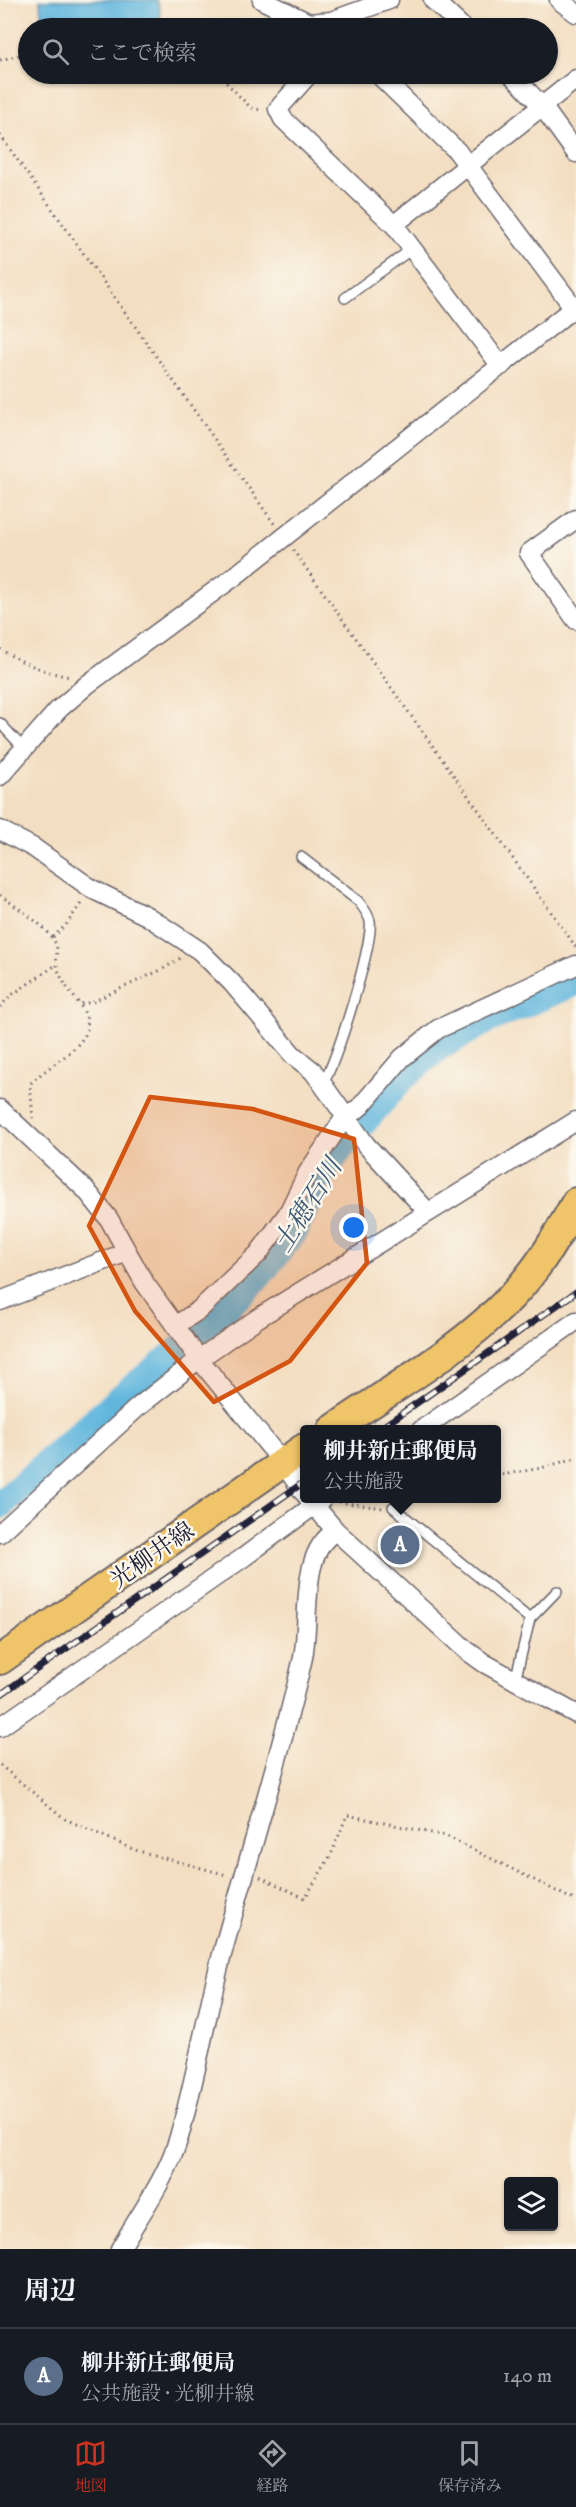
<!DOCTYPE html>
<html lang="ja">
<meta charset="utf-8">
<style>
body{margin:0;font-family:"IM FELL DW Pica","Noto Serif JP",serif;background:#242831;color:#f1f3f6}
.controls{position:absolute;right:18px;bottom:18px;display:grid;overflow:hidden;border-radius:6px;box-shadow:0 2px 4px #0004}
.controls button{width:54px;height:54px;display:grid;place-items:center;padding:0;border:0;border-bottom:2px solid #363941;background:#171b24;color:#f1f3f6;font:30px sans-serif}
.you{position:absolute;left:354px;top:1228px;width:21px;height:21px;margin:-15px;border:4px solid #fff;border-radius:50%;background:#1a73e8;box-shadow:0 0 0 9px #1a73e833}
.badge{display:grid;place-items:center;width:39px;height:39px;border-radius:50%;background:#c8321e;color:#fff;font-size:20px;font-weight:700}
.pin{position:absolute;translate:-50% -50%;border:3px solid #fff;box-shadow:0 2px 6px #0006}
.popup{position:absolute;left:300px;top:1425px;width:201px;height:78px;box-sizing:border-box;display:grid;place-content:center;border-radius:6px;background:#171b24;filter:drop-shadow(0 2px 4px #0005);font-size:20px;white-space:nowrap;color:#9ea1a6}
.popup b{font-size:22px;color:#f1f3f6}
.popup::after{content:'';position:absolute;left:50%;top:100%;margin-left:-12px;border:12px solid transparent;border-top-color:#171b24}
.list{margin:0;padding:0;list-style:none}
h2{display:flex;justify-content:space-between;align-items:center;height:78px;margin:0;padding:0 24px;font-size:26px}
h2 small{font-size:20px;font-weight:400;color:#9ea1a6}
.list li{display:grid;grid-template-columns:39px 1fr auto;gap:18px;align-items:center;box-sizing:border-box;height:96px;padding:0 24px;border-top:2px solid #363941}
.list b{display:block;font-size:22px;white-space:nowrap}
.list p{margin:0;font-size:20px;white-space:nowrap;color:#9ea1a6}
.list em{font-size:20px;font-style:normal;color:#9ea1a6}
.icon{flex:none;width:33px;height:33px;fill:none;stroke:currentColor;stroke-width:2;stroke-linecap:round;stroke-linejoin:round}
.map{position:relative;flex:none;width:576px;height:2249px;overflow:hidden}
.search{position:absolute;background:#171b24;box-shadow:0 2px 4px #0004;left:18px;right:18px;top:18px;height:66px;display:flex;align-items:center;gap:15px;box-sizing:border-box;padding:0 21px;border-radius:33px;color:#9ea1a6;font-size:22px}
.sheet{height:174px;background:#171b24}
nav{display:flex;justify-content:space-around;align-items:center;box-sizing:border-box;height:84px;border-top:2px solid #363941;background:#171b24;font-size:16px;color:#9ea1a6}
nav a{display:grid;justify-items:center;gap:3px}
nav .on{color:#c8321e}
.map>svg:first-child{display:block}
</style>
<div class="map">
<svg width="576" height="2249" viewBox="0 0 576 2249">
<rect width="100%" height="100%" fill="#fbf7ec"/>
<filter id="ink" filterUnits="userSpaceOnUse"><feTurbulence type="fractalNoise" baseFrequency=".0167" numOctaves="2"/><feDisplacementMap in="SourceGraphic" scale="12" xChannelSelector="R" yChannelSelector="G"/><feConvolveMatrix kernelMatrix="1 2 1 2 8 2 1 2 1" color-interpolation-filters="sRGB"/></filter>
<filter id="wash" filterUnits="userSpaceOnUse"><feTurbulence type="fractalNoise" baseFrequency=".008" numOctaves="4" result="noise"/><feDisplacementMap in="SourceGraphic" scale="24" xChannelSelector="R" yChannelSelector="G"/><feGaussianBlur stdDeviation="1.35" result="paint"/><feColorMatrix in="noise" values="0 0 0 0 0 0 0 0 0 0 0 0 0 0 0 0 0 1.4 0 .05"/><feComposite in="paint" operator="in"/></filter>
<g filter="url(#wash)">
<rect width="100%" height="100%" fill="#f3dec1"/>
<!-- water -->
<path fill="#61b6dd" stroke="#426c8c" stroke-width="1.5" d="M40,0H157L160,10L161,28H45L41,16Z"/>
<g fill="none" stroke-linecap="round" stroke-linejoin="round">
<!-- river -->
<path stroke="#61b6dd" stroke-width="28" d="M0,1505L119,1399L206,1328L256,1279L294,1232L319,1177L343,1145L402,1078L439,1047L489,1019L576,982"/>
</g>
</g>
<g filter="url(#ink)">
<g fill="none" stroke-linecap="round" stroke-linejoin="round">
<defs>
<path id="service" d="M345,298L413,248
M0,723L25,750
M301,857L358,901C363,907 368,913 370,921C374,941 336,1065 323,1083
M393,1507L530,1619L515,1681
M530,1619L557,1591"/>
<path id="minor" d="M262,0L309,23L331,21L389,0
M433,0L463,28
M559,0L576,13
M309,74L278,109L283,119L395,226L501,366
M378,74L457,151L574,308
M511,74L542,106L576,153
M395,226L401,219L576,79
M576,519L529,553L576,620
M0,776L59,709L88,684L235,576L576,306
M0,830L34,848L92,889L147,916L200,951L232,983L293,1055L313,1071L366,1145L428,1212
M0,1109L86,1190L109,1219L144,1282L199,1359L283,1463L304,1493
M0,1301L127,1252
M175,1326L199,1310L258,1254L288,1213L308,1172L341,1123L361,1106L402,1058L438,1029L576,965
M421,1430L576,1321
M308,1498L336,1531L466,1650L484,1663L576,1714
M0,1533L138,1407L199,1359L258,1318L576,1121
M0,1727L244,1557L324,1498
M120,2249C141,2212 167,2178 179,2137C197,2074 207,2009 224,1947C250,1852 280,1757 302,1662C312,1623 297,1553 336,1531"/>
<path id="primary" d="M332,1430C393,1388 461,1350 512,1296C539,1268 558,1235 576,1202
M0,1660L304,1448"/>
</defs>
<!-- service casing -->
<use href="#service" stroke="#6b646a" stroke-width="12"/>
<!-- minor casing -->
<use href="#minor" stroke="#6b646a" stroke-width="21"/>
<!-- primary casing -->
<use href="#primary" stroke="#6b646a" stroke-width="32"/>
<!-- path -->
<path stroke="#6b646a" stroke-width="3" stroke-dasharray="1.5 4.5" stroke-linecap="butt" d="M0,60L28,53
M218,74L251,108L262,110
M0,135L275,525
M293,550L576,947
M0,649C22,663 44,672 70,677
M0,895C12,904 47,927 53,939C60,950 55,954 57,965C57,971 63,980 66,986C74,999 95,1017 85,1035C73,1055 46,1067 30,1084L33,1118
M53,937L66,925L82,902
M81,1004L92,1002L163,969L182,957
M0,1007L10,996L56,965
M496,1476L541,1468L576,1458
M406,1501L413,1498
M339,1502L383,1508
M0,1765L65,1819L135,1850L227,1875
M260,1877L305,1898L331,1855L347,1815L446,1836L576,1901"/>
<!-- service -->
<use href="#service" stroke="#fff" stroke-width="9"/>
<!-- minor -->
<use href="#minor" stroke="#fff" stroke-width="18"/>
<!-- primary -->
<use href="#primary" stroke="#f0c469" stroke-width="28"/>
<defs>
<path id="rail" d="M378,1430L576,1292
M0,1695L304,1482"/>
</defs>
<!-- rail casing -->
<use href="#rail" stroke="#22223b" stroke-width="7"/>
<!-- rail -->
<use href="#rail" stroke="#fbf7ec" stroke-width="4.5" stroke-dasharray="14" stroke-linecap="butt"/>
</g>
</g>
<!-- marked area -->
<path fill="#d45411" fill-opacity="0.2" stroke="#d45411" stroke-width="4.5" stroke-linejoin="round" d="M150,1097L253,1109L354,1139L367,1263L290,1361L214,1402L135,1311L89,1226Z"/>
<g text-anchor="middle" stroke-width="5" stroke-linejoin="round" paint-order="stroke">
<!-- street labels -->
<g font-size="24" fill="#22223b" stroke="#fbf7ec">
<text transform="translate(152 1555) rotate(-35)" y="8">光柳井線</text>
</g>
<!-- water labels -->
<g font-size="26" font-style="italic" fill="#385674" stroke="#fbf7ec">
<text transform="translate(307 1205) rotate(-58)" y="9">土穂石川</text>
</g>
</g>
</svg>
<div class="controls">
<button><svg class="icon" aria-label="layers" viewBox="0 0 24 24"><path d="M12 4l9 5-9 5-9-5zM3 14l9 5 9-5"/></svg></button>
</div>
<div class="you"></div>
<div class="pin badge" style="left:400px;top:1545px;background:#5c6f8a">A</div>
<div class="popup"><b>柳井新庄郵便局</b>公共施設</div>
<div class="search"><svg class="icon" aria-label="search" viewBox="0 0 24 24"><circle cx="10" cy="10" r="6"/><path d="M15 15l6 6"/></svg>ここで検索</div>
</div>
<section class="sheet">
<h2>周辺<small></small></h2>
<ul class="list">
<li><span class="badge" style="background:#5c6f8a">A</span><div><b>柳井新庄郵便局</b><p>公共施設 · 光柳井線</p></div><em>140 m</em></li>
</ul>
</section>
<nav>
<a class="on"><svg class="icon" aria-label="map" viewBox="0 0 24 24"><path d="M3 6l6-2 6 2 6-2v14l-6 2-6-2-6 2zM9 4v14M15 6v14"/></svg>地図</a>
<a><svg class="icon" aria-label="directions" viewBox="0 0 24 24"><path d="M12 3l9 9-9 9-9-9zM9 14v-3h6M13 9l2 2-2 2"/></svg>経路</a>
<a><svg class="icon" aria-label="saved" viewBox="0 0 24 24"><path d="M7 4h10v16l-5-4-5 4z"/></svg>保存済み</a>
</nav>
